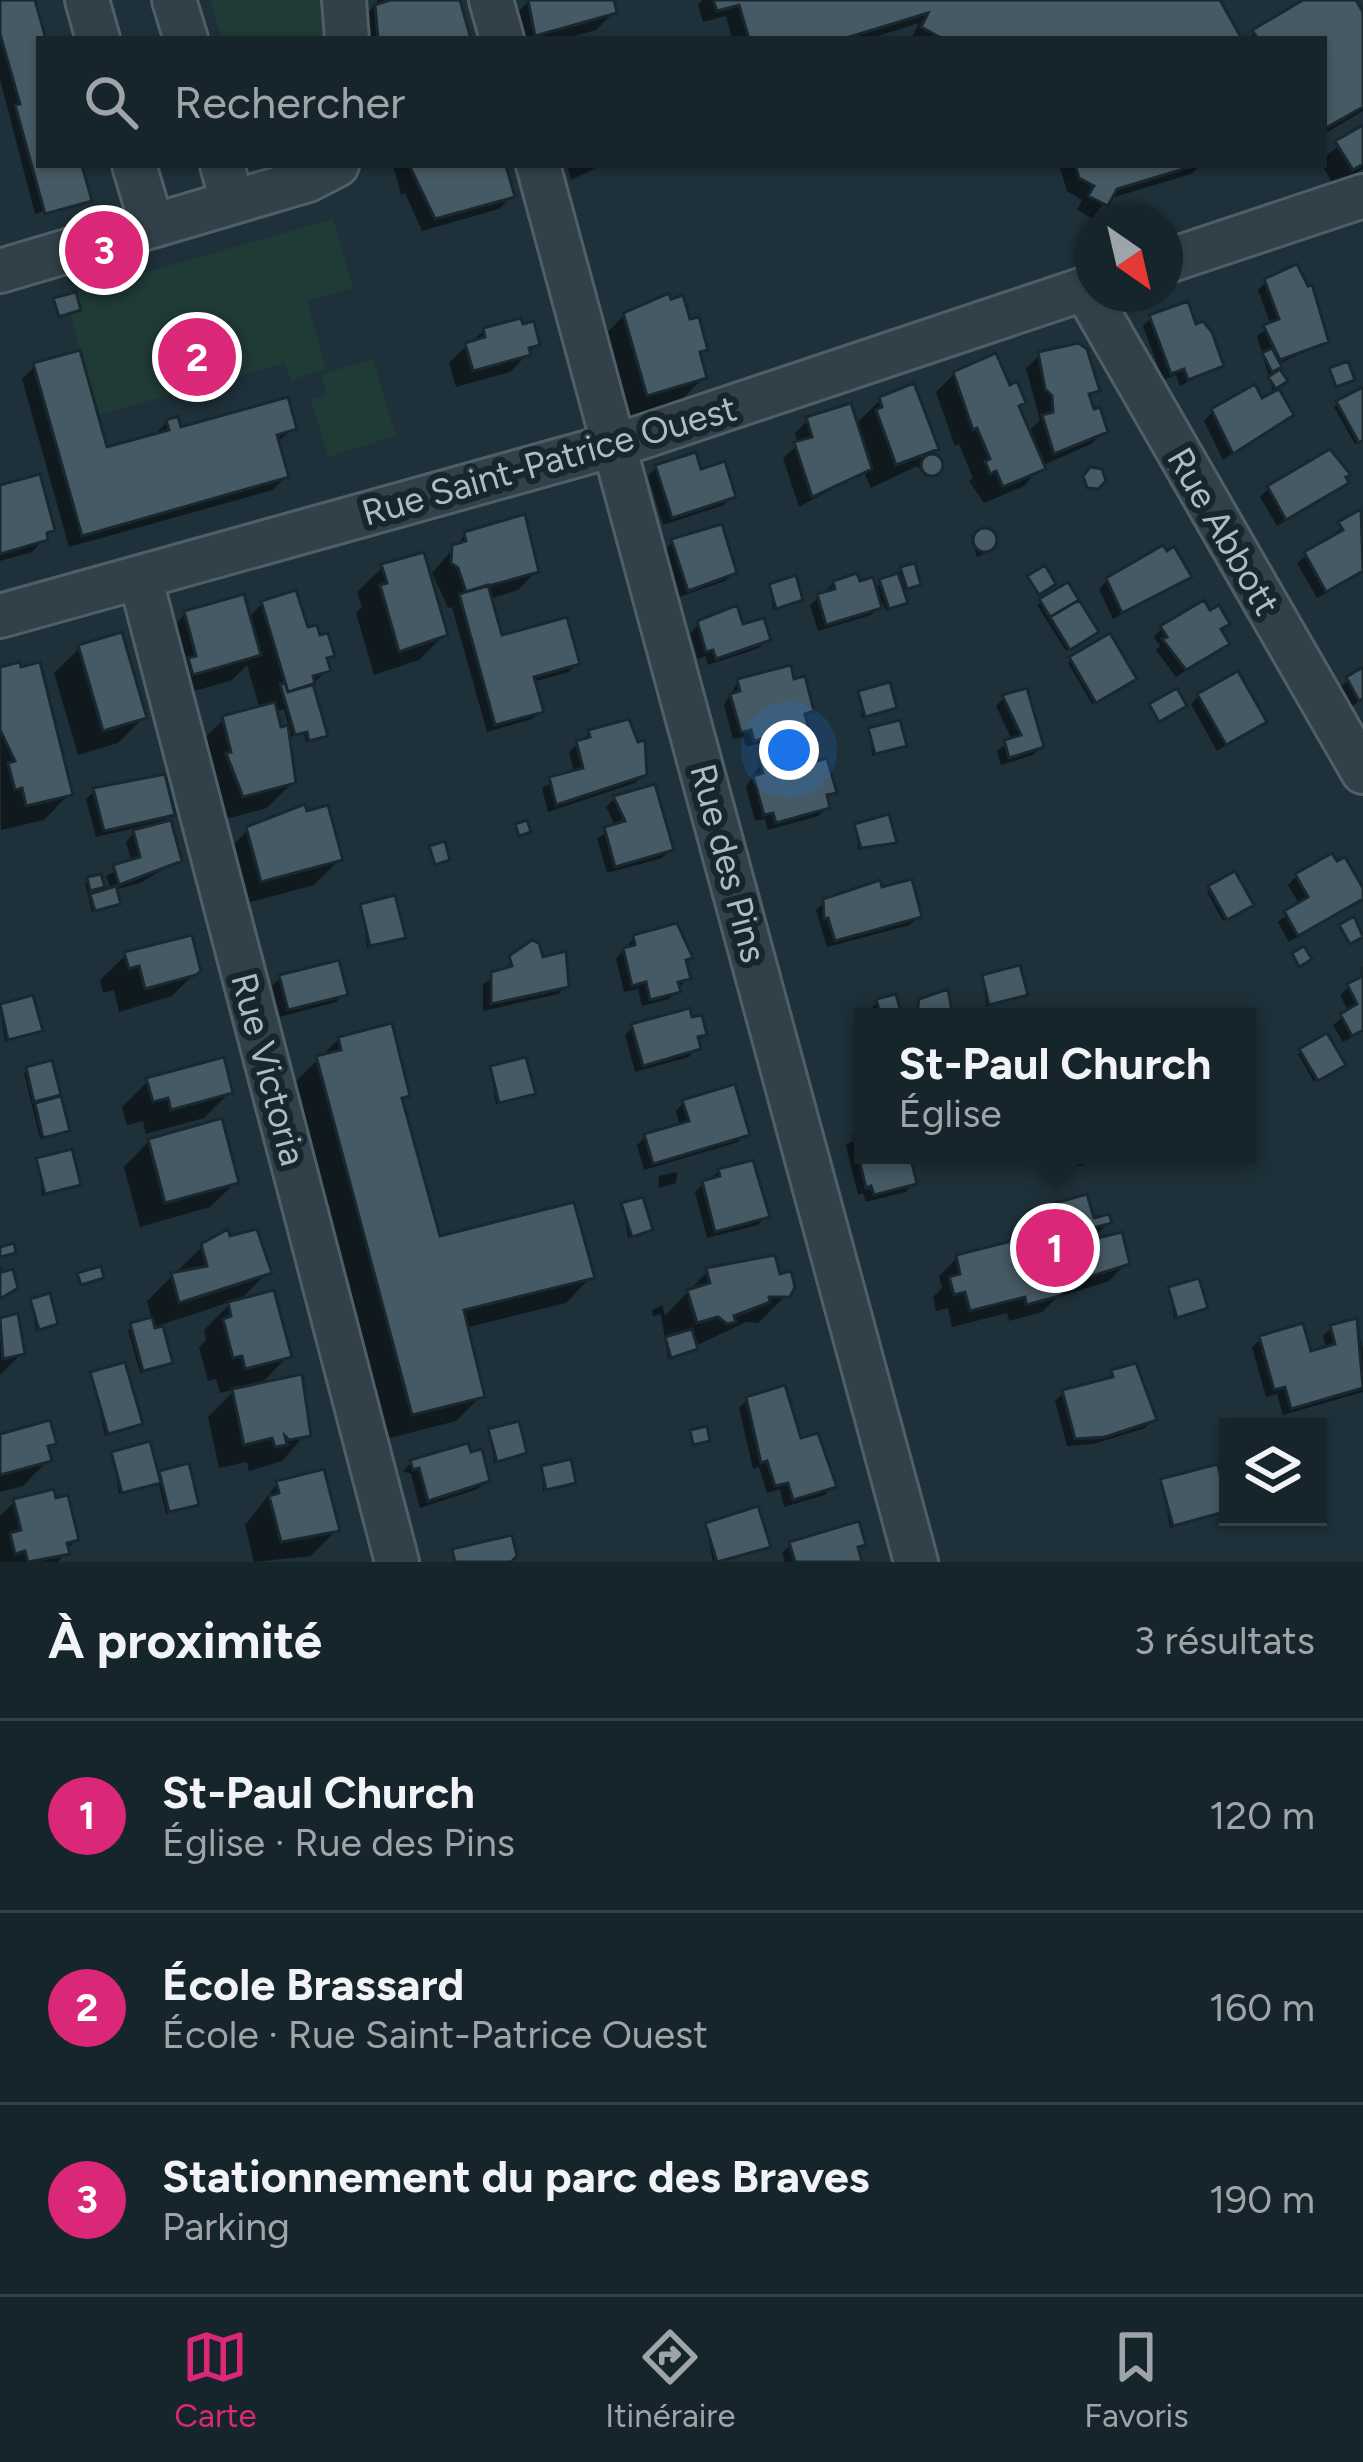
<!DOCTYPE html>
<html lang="fr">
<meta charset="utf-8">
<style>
body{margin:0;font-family:Figtree,sans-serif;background:#1f2c33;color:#f1f3f6}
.controls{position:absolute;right:36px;bottom:36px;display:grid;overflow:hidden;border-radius:0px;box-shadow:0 3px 9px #0004}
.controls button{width:108px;height:108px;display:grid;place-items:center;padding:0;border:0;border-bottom:3px solid #354147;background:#16242b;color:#f1f3f6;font:60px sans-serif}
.compass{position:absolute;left:1075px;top:204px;width:108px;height:108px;border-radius:50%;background:#16242b;box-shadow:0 3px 9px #0004;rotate:146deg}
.you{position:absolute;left:789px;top:750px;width:42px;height:42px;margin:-30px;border:9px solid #fff;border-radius:50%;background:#1a73e8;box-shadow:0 0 0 18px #1a73e833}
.badge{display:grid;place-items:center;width:78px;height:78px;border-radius:50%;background:#db2777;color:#fff;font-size:39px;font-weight:700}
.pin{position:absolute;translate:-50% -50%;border:6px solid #fff;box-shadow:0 3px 12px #0006}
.popup{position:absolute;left:854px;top:1008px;width:402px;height:156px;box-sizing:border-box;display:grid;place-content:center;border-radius:0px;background:#16242b;filter:drop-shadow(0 3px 9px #0005);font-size:39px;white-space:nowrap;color:#9ea4a9}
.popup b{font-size:45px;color:#f1f3f6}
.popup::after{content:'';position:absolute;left:50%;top:100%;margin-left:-24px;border:24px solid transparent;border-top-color:#16242b}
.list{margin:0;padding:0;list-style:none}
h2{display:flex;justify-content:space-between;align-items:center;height:156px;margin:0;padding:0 48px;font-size:51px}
h2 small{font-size:39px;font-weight:400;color:#9ea4a9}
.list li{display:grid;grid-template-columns:78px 1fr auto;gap:36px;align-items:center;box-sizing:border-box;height:192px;padding:0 48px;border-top:3px solid #354147}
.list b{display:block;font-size:45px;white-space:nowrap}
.list p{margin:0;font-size:39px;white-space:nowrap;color:#9ea4a9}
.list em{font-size:39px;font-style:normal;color:#9ea4a9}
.icon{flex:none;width:66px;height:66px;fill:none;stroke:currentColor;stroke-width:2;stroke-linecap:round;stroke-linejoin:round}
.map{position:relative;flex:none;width:1363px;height:1562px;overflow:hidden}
.search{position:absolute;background:#16242b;box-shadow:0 3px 9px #0004;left:36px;right:36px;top:36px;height:132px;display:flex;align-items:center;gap:30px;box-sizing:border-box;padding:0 42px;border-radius:0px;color:#9ea4a9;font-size:45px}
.sheet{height:732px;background:#16242b}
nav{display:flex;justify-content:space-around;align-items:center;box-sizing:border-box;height:168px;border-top:3px solid #354147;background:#16242b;font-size:33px;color:#9ea4a9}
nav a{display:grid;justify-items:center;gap:6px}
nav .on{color:#db2777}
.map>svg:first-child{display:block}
</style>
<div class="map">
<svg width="1363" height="1562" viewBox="0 0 1363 1562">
<rect width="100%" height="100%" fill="#1e3039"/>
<!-- green -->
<path fill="#203a36" d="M210,0H320L331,39H222Z
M333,219L353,288L307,301L326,369L291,380L285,363L98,415L70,313L81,310L76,292Z
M373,359L396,436L328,457L311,400L327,394L321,374Z"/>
<!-- shadow -->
<path fill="#0007" fill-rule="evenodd" d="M0,0H32L43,39L39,165H78L88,200L83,206V200L35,214L0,79Z
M378,0H457L468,39H362L363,20Z
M530,0H611L614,12L596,30L563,39H514L516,14Z
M703,0H1216L1238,39H911L919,23L868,39H732L726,16L703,22L698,5Z
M1309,0H1352L1363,18V111L1324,134V39H1247Z
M1363,128V169L1334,186L1322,165L1324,157Z
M393,165H503L512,196L499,209L422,231L405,193L401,195Z
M567,165H599V166L571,180Z
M1059,165H1200L1191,174L1108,199L1092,218L1077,210L1082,200L1067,191Z
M1266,282L1307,290L1326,341L1277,365L1284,381L1275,388L1290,414L1223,460L1204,421L1213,411L1274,395L1257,336L1271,326L1258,290Z
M624,315L688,323L705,349L698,356L704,377L678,403L622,420L599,341Z
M1151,318L1195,328L1221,365L1180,386L1176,375L1163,380L1143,326Z
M521,328L537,344L510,372L456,387L449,363L467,345L484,331Z
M1040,355L1096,390L1088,398L1104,431L1091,444L1041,466L1024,486L984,503L969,481L973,478L959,444L955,446L936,392L954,374L1008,388L1023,402L1017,409L1027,433L1040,420L1026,368Z
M35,366L105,451L154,435L167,422L178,431L294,428L276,443L286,476L273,490L69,547L22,379Z
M1363,390V439L1355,444L1334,407Z
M880,400L935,448L929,454L939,465L926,477L917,466L871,488L864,472L799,507L783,458L798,445L795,433L808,420L855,425Z
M656,468L699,473L733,496L724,505L663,525L648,476Z
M1346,482L1277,526L1260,497L1269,488Z
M0,488L52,529L32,552L0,561Z
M1360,513L1363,572L1317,598L1297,563Z
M986,529L995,548L977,557L971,537Z
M465,535L536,571L518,590L489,599L500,638L577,663L569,672L533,682L540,711L532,719L487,732L452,607L448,608L432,573Z
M673,541L734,572L725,581L679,597L665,550Z
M383,567L445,634L419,660L374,675L356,613L362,607L357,592Z
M902,570L918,584L901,592V606L886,611L883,603L871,615L818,631L810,605L834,583L874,588Z
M1188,576L1113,619L1099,589L1107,580Z
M770,586L800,600L773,610Z
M1041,602L1092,635L1066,651L1037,605Z
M262,604L332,655L325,662L327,670L310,687L324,735L306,742L304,733L287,738L293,782L267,808L218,821L198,745L224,719L260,709L247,665L232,680L167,699L160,640L185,614L248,618ZM284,709L289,728L279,731L274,712Z
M1209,614L1226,643L1176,677L1156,650L1160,646L1154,637L1162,628Z
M699,624L741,628L768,640L759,648L708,665L705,656L698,659L690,633Z
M80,648L144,717L118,743L78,755L54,673Z
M1071,659L1130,682L1092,704L1068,663Z
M1363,669V699L1350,707L1339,688Z
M0,671L69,794L44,820L1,830Z
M738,682H792L811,711L803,719L805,725L796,734L746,747L743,737L733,739L724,705Z
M860,693L893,707L862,718Z
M1199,696L1263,721L1217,751L1191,704Z
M1004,698L1041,747L1033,755L1001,765L997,751L1012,740L996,706Z
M627,722L646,756L640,761L644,775L635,783L548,812L542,788L574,773L569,752L590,733Z
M870,731L904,745L872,756Z
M761,763L833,792L825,800L827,808L818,816L768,830L765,819L755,821L746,787Z
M653,788L670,850L662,858L607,873L597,838L616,827L606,807L614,799Z
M94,791L172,814L159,826L179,860L140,883L114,890L118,903L92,912L85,883L99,877L103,893L111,891L106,876L132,863L126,842L140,827L96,837L86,799Z
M856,826L894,842L858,850Z
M248,830L340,859L314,885L236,906L222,856Z
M1297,876L1363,894V897L1289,942L1278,922L1300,905L1288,885Z
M910,882L919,916L910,925L827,947L816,910L825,902L854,891Z
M1210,888L1247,908L1223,921L1207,892Z
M362,907L403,937L367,948Z
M635,937L689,958L684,963L688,978L669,999L642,1006L638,989L624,992L616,959Z
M522,946H537L541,961L566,986L558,994L483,1011V984L504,972Z
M126,955L198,970L172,996L119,1012L114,990L103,993L100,980Z
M1363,974V1031L1343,1042L1333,1025L1349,1012L1340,995Z
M983,977L1025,994L986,1007Z
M280,978L345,994L336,1002L280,1017L272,986Z
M31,999L39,1030L5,1042L0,1007Z
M878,1002L899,1017H871L869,1010Z
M633,1027L704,1034L689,1057L635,1072L625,1035Z
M339,1039L407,1095L400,1102L438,1240L591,1277L566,1303L465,1328L481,1396L456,1421L386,1439L292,1085Z
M1301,1051L1339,1068L1314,1082L1298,1054Z
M50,1064L66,1130L40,1139L24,1073Z
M491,1069L532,1093L496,1104Z
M148,1081L230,1092L204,1118L146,1134L143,1121L127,1125L122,1107Z
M684,1102L746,1134L738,1142L644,1170L637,1145L646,1137L680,1127L676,1111Z
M863,1135V1155H929L910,1165L914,1183L906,1192L866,1202L863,1193L858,1195L846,1145Z
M149,1141L236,1182L210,1207L140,1227L124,1167Z
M1036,1155H1098L1090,1163L1052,1173L1049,1165L1039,1168Z
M38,1161L78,1184L42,1196Z
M719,1171L766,1216L758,1225L707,1238L695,1192Z
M677,1172L676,1183L658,1188L659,1176Z
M623,1206L650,1229L628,1238Z
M1031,1213L1109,1222L1095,1236L1126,1263L1109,1281L1056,1298L1042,1312L1009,1321L1007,1313L952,1327L948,1308L936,1311L933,1297L942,1288L939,1276L957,1258L1003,1247Z
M226,1233L268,1272L238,1302L288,1356L259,1386L299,1377L310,1429L282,1461L249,1471L247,1462L219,1468L208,1417L236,1389L220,1393L216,1379L208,1381L199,1347L206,1340L204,1330L233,1301L160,1325L166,1366L140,1373L128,1330L152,1321L147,1301L213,1236Z
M708,1271L785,1296L758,1323L746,1322L668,1359L661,1314L653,1316L652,1310L662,1305L665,1316Z
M1170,1290L1205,1307L1174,1319Z
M32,1302L55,1323L52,1327L36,1331Z
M15,1317L22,1353L0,1375V1321Z
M1355,1321L1363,1349V1392L1283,1415L1277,1394L1266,1397L1252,1347L1261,1339L1309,1355L1327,1350L1323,1336L1331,1328Z
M1112,1373L1153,1419L1145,1428L1094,1444L1067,1446L1055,1401L1063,1393L1103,1382Z
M92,1374L139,1423L136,1427L105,1436Z
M748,1399L799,1442L833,1486L825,1495L784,1507L780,1489L767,1493L759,1467L753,1469L739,1408Z
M490,1432L524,1452L494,1463Z
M0,1437L53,1443L46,1450L48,1460L23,1486L0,1492Z
M113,1455L156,1475L187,1467L196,1504L166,1514L159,1484L119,1494Z
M412,1462L487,1480L478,1489L420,1508L411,1474L403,1471Z
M542,1469L573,1482L543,1491Z
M1162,1482L1227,1510L1170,1528Z
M277,1484L336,1530L311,1556L254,1562L245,1525Z
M14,1502L76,1539L58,1562H0V1516Z
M706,1526L768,1546L713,1562Z
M862,1544L856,1551L859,1562H785L782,1553L790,1545Z"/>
<!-- building -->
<path fill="#465a65" stroke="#19282f" stroke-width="3" d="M0,0H35L46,39H39V165H82L92,201L45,214L15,105L20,104L0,34Z
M390,0H460L471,39H378L375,5Z
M528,0H614L617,13L535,36Z
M713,0H1220L1242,39H943L921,27L928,13L843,39H749L739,5L717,11Z
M1303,0H1356L1363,12V107L1324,129V39H1258L1252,30Z
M1363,125V164L1353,170L1335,141Z
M409,165H506L515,197L435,219Z
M1075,165H1197L1117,189L1108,206L1088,196L1094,186L1079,178Z
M1297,264L1308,286L1312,284L1329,342L1280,360L1263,325L1279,319L1264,279Z
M76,292L81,310L59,317L53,298Z
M669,293L671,299L683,295L690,319L699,317L708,350L700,352L707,378L647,396L623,313Z
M1188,301L1196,324L1203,321L1212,332L1224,366L1188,380L1184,369L1171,374L1149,315Z
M521,318L523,324L534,321L540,345L529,348L531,355L473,371L465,343L485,337L483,328Z
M1078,343L1087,349L1100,391L1089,394L1094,409L1100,407L1108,432L1054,454L1042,415L1053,412L1052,396L1045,389L1038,352Z
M1272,348L1282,367L1272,372L1262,353Z
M80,350L107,447L169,430L166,420L178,416L181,427L288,397L297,429L277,435L289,477L82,536L33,363Z
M996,353L1010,385L1017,381L1026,403L1019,406L1046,469L1003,487L996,471L990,474L985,461L990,459L977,428L973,430L953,372Z
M1348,361L1355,380L1336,387L1329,368Z
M1280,369L1288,381L1276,389L1268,377Z
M914,383L939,449L896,465L876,410L882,407L879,397Z
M1255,384L1262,398L1279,389L1294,415L1233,454L1211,409Z
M1363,387V440L1359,443L1336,401Z
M851,403L872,469L812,497L794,442L812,437L806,417Z
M1330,449L1351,475L1346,477L1349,483L1286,520L1267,486Z
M696,452L701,469L725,461L736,497L672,518L655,465Z
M921 465a11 11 0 1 1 22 0a11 11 0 1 1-22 0Z
M1090,467L1102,469L1106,481L1098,489L1087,488L1083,476Z
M40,474L55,530L47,533L48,540L0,554V485Z
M1361,509L1363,571L1326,592L1304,552L1343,530L1338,522Z
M525,514L539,572L466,592L458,568L451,563L452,545L466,541L464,532Z
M722,524L737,573L688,591L671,539Z
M973 540a12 12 0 1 1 24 0a12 12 0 1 1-24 0Z
M1163,545L1167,551L1174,546L1192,577L1122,613L1106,578Z
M424,552L448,635L399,652L380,585L387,583L381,564Z
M915,563L921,585L907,589L900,567Z
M1045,565L1056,584L1039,595L1027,576Z
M857,573L860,581L873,577L882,608L826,625L817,594L835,589L833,581Z
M898,573L908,603L889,609L879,579Z
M796,575L803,600L776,609L769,584Z
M1068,582L1079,600L1050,617L1039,599Z
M488,585L502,635L567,617L580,664L534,677L544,712L495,725L459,594Z
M296,590L308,627L317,625L320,635L328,633L335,656L327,658L331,671L313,676L315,684L288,692L261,601Z
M244,594L261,655L193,675L188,658L196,656L184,611Z
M1079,600L1099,632L1070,650L1050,617Z
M1204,600L1210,610L1219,605L1230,624L1221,629L1230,644L1186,670L1162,639L1167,637L1160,626Z
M737,605L743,624L764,618L771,640L716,659L713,650L706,652L697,621Z
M122,632L147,718L103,731L78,645Z
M1110,633L1137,679L1096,703L1069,657Z
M20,662L21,667L40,662L73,795L26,806L22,788L15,790L8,763L15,761L0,730V667Z
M791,665L794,679L805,676L814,711L805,714L808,726L754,741L751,730L741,733L730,694L740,691L737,679Z
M1363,667V698L1359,701L1346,677Z
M1238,671L1267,722L1226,745L1197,694Z
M890,682L897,708L865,717L858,691Z
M285,683L288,692L313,684L328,736L309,741L307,732L295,735L280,684Z
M1027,688L1044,747L1009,758L1004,740L1021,735L1002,695Z
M1177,688L1187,706L1159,722L1149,704Z
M275,702L281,727L288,725L296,783L243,797L226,753L231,752L222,716Z
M629,719L638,742L645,740L647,775L556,805L549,777L583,768L576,741L590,737L588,730Z
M900,720L907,746L875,754L868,728Z
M813,746L817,761L827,758L837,793L827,795L830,808L776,823L773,813L764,815L753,776L763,773L759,761Z
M165,774L175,815L104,831L93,788Z
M655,784L674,850L615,867L604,827L625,821L613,796Z
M305,804L307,811L328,805L343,860L261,882L246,827Z
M889,814L897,843L861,848L854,824Z
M171,820L182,861L119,885L113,865L140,857L133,830Z
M527,820L531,832L519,836L515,824Z
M445,841L450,860L435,865L429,846Z
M1332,853L1337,861L1345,857L1363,888V899L1298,936L1284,911L1308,897L1295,874Z
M1235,871L1254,905L1227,920L1208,886Z
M101,874L105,887L90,891L87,877Z
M912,879L922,917L835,941L828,918L824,919L823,899L880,880L882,887Z
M116,886L121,904L95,911L90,894Z
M395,895L406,938L370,946L360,904Z
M1354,916L1363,937L1350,944L1339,925Z
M677,923L693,958L686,960L691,979L678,982L681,992L650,1000L646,982L632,986L623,948L635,945L633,935Z
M192,935L201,971L196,975L145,989L139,966L129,969L124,952Z
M532,940L539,943L543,957L566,951L569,987L491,1004V972L512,966L509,956Z
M1304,946L1312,959L1299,967L1292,953Z
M339,960L348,995L288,1010L279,975Z
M1020,965L1028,995L989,1005L982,975Z
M1363,967V1030L1352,1036L1340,1014L1357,1004L1347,984L1361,977Z
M948,989L953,1017H881L876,999L896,994L902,1016L917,1012L919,999Z
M33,995L43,1031L8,1040L0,1004Z
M690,1008L692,1017L702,1015L707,1035L698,1037L701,1049L643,1066L631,1024Z
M392,1023L410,1096L402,1098L440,1236L574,1202L595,1278L464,1310L485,1397L412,1415L316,1056L341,1050L338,1037Z
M1327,1033L1346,1065L1318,1081L1299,1049Z
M224,1057L233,1093L171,1110L168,1098L153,1102L146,1078Z
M526,1057L536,1094L499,1103L490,1066Z
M52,1060L61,1095L34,1102L26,1067Z
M735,1084L750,1135L653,1164L644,1134L689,1121L682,1100Z
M61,1096L70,1131L43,1138L35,1103Z
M222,1118L239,1183L165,1203L148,1139Z
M863,1132V1155H929L911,1159L917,1184L874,1195L871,1186L866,1188L853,1134Z
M72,1149L81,1185L45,1194L36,1158Z
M1046,1155H1102L1060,1166L1057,1159L1047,1161Z
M753,1160L770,1217L715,1232L702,1181L720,1176L718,1169Z
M1087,1194L1094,1218L1109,1214L1112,1223L1096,1227L1098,1238L1122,1232L1130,1264L1060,1286L1063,1295L1026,1305L1025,1297L970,1311L965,1292L954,1295L949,1277L960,1274L956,1255L1012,1241L1010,1235L1041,1227L1040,1221L1033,1223L1030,1210Z
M643,1197L653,1230L632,1237L621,1203Z
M228,1229L230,1236L257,1229L272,1273L179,1303L171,1273L207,1266L201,1244Z
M14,1243L16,1253L0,1257V1247Z
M775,1255L780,1274L791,1271L795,1287L790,1297H769L770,1302L734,1316L736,1322L727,1324L718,1317L697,1323L687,1290L710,1283L706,1268Z
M0,1266L2,1272L13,1269L18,1288L0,1299Z
M101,1266L104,1278L81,1285L77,1273Z
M1199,1278L1208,1308L1177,1318L1168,1287Z
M274,1290L292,1357L245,1369L242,1356L233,1358L223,1319L231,1316L228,1302Z
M50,1293L58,1324L39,1330L30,1299Z
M18,1313L25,1354L3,1359L0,1318Z
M152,1317L155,1328L163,1326L173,1363L143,1371L130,1323Z
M1357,1318L1363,1388L1291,1409L1285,1387L1274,1390L1259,1336L1303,1323L1311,1351L1335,1344L1330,1325Z
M692,1329L698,1349L671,1358L665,1337Z
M125,1362L143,1424L108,1434L90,1372Z
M1136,1363L1157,1420L1105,1437L1075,1439L1062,1390L1113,1377L1111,1370Z
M302,1374L311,1436L289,1440L285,1436L287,1445L275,1447L272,1438L244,1445L232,1389Z
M785,1385L801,1438L818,1433L837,1487L793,1500L788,1483L775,1486L767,1461L761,1463L746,1397Z
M50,1420L57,1444L48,1446L52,1461L0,1475V1434Z
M519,1421L527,1453L497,1462L488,1429Z
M707,1426L710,1441L693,1445L690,1430Z
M150,1441L161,1483L122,1493L111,1452Z
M468,1443L471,1452L482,1449L490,1481L428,1501L419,1468L413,1470L410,1460Z
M571,1459L576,1483L546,1490L541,1466Z
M189,1463L199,1505L169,1512L159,1471Z
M1218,1464L1228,1511L1173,1526L1160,1479Z
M324,1469L340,1531L281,1542L269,1496L279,1493L276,1481Z
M54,1489L56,1498L68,1495L79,1540L67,1543L70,1554L28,1562L25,1551L15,1554L10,1533L21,1530L13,1499Z
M758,1506L771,1547L717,1562L705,1523Z
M859,1521L866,1545L858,1547L862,1562H795L789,1542Z
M512,1535L517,1556L511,1562H455L452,1549Z"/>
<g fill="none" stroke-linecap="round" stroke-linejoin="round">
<defs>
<path id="minor" d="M87,0L98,39
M174,0L186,39
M344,0L347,39
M491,0L502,39
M134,165L152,225
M222,165L232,201
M538,165L916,1562
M1165,262L1363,196
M0,271L308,180L337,165
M1085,289L1363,772
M140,577L397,1562
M0,616L639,438L1093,286"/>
</defs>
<!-- minor casing -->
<use href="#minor" stroke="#4f5f67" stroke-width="48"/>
<!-- minor -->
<use href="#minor" stroke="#324149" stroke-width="42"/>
</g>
<g text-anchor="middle" stroke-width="12" stroke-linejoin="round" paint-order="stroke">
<!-- street labels -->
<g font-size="36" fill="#acbcc6" stroke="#17262d">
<text transform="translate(549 460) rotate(-16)" y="13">Rue Saint-Patrice Ouest</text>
<text transform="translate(1224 531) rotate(60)" y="13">Rue Abbott</text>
<text transform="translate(729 863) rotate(75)" y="13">Rue des Pins</text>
<text transform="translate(269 1069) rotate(75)" y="13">Rue Victoria</text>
</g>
</g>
</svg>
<div class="controls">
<button><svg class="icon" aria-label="layers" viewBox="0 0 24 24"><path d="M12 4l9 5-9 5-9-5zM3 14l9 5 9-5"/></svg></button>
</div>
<svg class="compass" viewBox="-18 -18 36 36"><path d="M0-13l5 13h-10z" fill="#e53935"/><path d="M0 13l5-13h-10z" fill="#9ea4a9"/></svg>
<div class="you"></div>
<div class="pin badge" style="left:1055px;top:1248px">1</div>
<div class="popup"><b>St-Paul Church</b>Église</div>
<div class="pin badge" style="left:197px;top:357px">2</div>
<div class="pin badge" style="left:104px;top:250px">3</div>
<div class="search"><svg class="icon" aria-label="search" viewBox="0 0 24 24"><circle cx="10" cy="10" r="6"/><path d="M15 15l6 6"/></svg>Rechercher</div>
</div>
<section class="sheet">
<h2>À proximité<small>3 résultats</small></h2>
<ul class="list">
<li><span class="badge">1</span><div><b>St-Paul Church</b><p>Église · Rue des Pins</p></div><em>120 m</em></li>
<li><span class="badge">2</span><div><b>École Brassard</b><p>École · Rue Saint-Patrice Ouest</p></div><em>160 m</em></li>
<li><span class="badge">3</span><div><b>Stationnement du parc des Braves</b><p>Parking</p></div><em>190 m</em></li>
</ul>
</section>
<nav>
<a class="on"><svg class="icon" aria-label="map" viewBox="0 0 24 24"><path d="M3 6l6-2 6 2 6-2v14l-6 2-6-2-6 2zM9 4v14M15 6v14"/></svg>Carte</a>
<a><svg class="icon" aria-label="directions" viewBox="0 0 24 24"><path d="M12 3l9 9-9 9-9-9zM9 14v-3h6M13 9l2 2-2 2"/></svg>Itinéraire</a>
<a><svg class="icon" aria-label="saved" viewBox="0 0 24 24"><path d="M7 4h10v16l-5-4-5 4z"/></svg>Favoris</a>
</nav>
